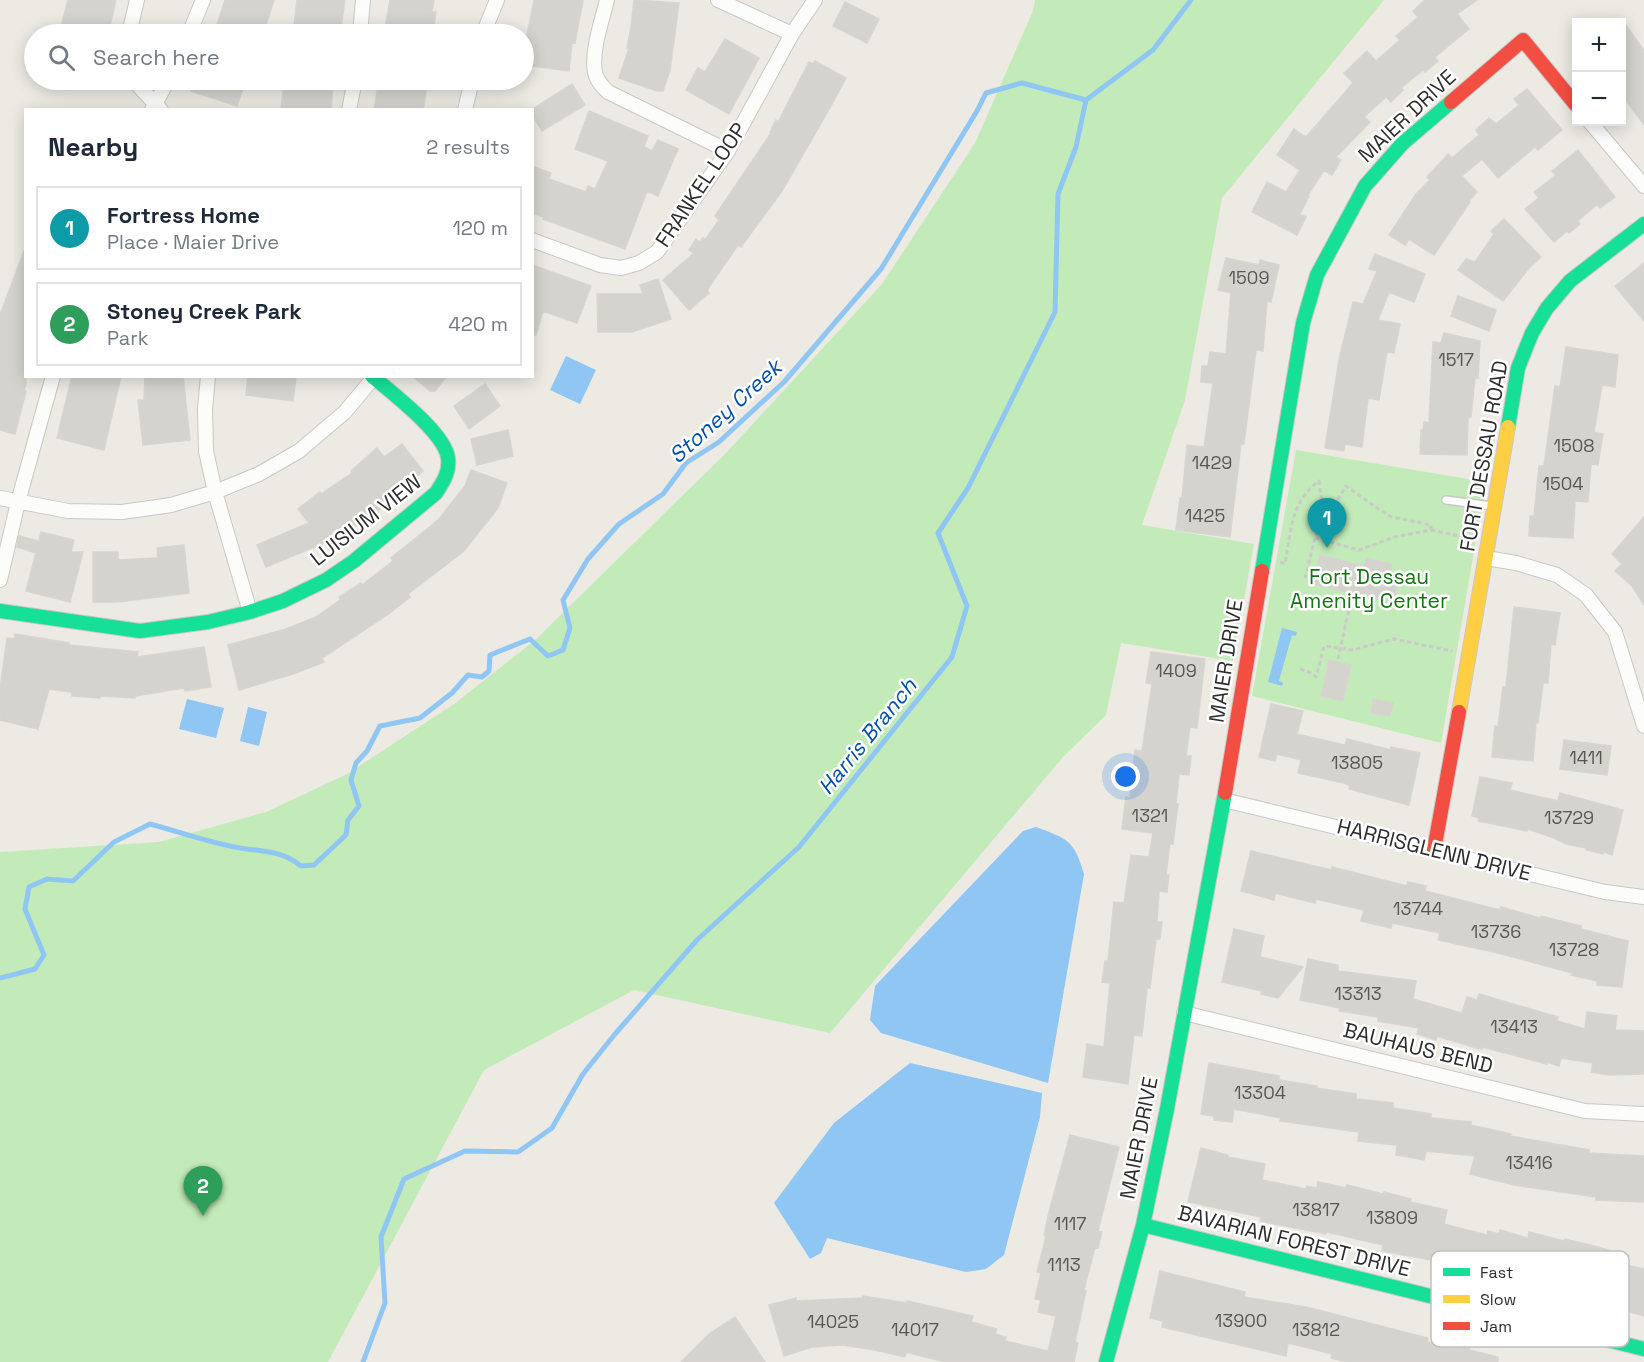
<!DOCTYPE html>
<meta charset="utf-8">
<style>
body{margin:0;font-family:"Space Grotesk",sans-serif;background:#f6f6f7;color:#1f2937}
.controls{position:absolute;right:18px;top:18px;display:grid;overflow:hidden;border-radius:0px;box-shadow:0 3px 15px #0003}
.controls button{width:54px;height:54px;display:grid;place-items:center;padding:0;border:0;border-bottom:2px solid #e0e1e3;background:#fff;color:#1f2937;font:30px sans-serif}
.you{position:absolute;left:1126px;top:777px;width:21px;height:21px;margin:-15px;border:4px solid #fff;border-radius:50%;background:#1a73e8;box-shadow:0 0 0 9px #1a73e833}
.badge{display:grid;place-items:center;width:39px;height:39px;border-radius:50%;background:#111827;color:#fff;font-size:20px;font-weight:700}
.pin{position:absolute;translate:-50% -50px;filter:drop-shadow(0 2px 3px #0008)}
.pin::after{content:'';position:absolute;top:32px;width:21px;height:18px;background:inherit;clip-path:polygon(0 0,100% 0,50% 100%)}
.list{margin:0;padding:0;list-style:none}
h2{display:flex;justify-content:space-between;align-items:center;height:78px;margin:0;padding:0 24px;font-size:26px}
h2 small{font-size:20px;font-weight:400;color:#747a83}
.list li{display:grid;grid-template-columns:39px 1fr auto;gap:18px;align-items:center;box-sizing:border-box;height:84px;margin:0 12px 12px;padding:0 12px;border:2px solid #e0e1e3;border-radius:0px}
.list b{display:block;font-size:22px;white-space:nowrap}
.list p{margin:0;font-size:20px;white-space:nowrap;color:#747a83}
.list em{font-size:20px;font-style:normal;color:#747a83}
.icon{flex:none;width:33px;height:33px;fill:none;stroke:currentColor;stroke-width:2;stroke-linecap:round;stroke-linejoin:round}
.map{position:relative;flex:none;width:1644px;height:1362px;overflow:hidden}
.search{position:absolute;background:#fff;box-shadow:0 3px 15px #0003;left:24px;top:24px;width:510px;height:66px;display:flex;align-items:center;gap:15px;box-sizing:border-box;padding:0 21px;border-radius:33px;color:#747a83;font-size:22px}
.panel{position:absolute;background:#fff;box-shadow:0 3px 15px #0003;left:24px;top:108px;width:510px;height:270px;border-radius:0px}
.map>svg:first-child{display:block}
</style>
<div class="map">
<svg width="1644" height="1362" viewBox="0 0 1644 1362">
<rect width="100%" height="100%" fill="#eceae3"/>
<!-- green -->
<path fill="#c3ebb9" d="M1035,0H1384L1222,198L1185,400L1142,525L1254,544L1233,661L1121,643L1106,715L1063,757L830,1033L634,990L484,1070L328,1362H0V852L159,842L266,812L347,774L454,704L534,641L726,453L882,284L975,143L1033,11Z
M1296,450L1486,482L1441,743L1252,696Z"/>
<!-- water -->
<path fill="#90c6f4" d="M566,356L596,370L580,404L550,390Z
M1282,628L1297,632L1296,636L1292,635L1279,681L1283,683L1282,686L1268,682Z
M187,699L224,708L216,738L179,729Z
M248,707L267,712L259,746L240,741Z
M1036,827C1068,839 1074,840 1084,874L1048,1083L881,1033L870,1020L875,986L1023,831Z
M910,1063L1042,1093L1040,1117L1004,1255L986,1269L966,1272L827,1238L821,1253L810,1259L774,1203L834,1123Z"/>
<g fill="none" stroke-linecap="round" stroke-linejoin="round">
<!-- stream -->
<path stroke="#90c6f4" stroke-width="5" d="M0,978L35,969L44,955L25,909L29,887L47,879L73,881L114,842L150,824C180,832 210,843 240,848C264,852 281,850 301,866L314,865L346,835L348,820L359,806L351,780L356,763L367,751L380,726L420,718L452,693L468,675L482,677L489,671L490,655L530,639L548,656L563,650L570,628L563,600L588,559L619,524L663,494L686,463L719,442L784,382L881,269L977,111L986,93L1022,83L1086,100
M363,1362L385,1303L381,1237L404,1179L465,1151L518,1152L552,1128L583,1074L615,1034L697,940L799,847L952,657L967,606L938,533L968,488L1055,312L1058,194L1076,147L1086,100L1153,50L1191,0"/>
</g>
<!-- building -->
<path fill="#d4d3ce" stroke="#d7d5cf" stroke-width="1.5" d="M68,0H116L108,34H59Z
M225,0H274L263,34H214Z
M297,0H345L340,34H293Z
M390,0H434L432,12H436L433,34H384Z
M534,0H583L575,43L572,42L569,71L524,65L527,35Z
M634,0L679,3L670,70L663,91H657L619,78L629,48H627L631,28Z
M1425,0H1477L1457,14L1469,29L1435,57L1438,61L1425,72L1423,70L1401,88L1403,90L1391,102L1386,97L1364,117L1370,122L1336,157L1341,160L1332,175L1324,170L1308,195L1309,196L1300,214L1306,217L1297,235L1252,212L1267,182L1286,192L1300,170L1277,155L1294,129L1306,137L1353,83L1344,73L1367,51L1376,61L1400,40L1396,36L1418,17L1413,11Z
M845,2L879,19L867,43L833,26Z
M1622,20L1644,50V125L1622,95Z
M725,39L759,58L729,114L686,90L698,68L705,72Z
M815,61L846,78L831,106L782,191L741,247L738,245L707,290L709,293L689,310L663,280L694,253L689,250L696,239L700,242L703,238L705,240L719,220L715,216L771,133L770,132L776,120L778,122L809,62L813,64Z
M195,80H246L237,106L191,91Z
M284,80H333L331,110H281Z
M379,80H428L423,110H374Z
M572,84L585,105L542,131L532,114V110H531Z
M1527,89L1562,130L1538,150L1535,147L1498,178L1482,159L1462,176L1477,192L1469,201L1470,202L1434,255L1409,239L1405,245L1389,235L1416,194L1430,180L1427,177L1448,154L1452,158L1479,135L1476,130L1489,118L1496,124L1519,105L1514,99Z
M589,111L648,136L644,147L652,151L658,140L678,149L658,196L647,191L625,249L543,219L544,217L532,213V166L551,173L549,179L586,192L588,186L595,189L608,161L575,149Z
M1578,150L1615,197L1600,208L1597,204L1578,221L1580,224L1569,233L1567,231L1554,242L1525,209L1539,198L1534,192L1556,175L1552,171Z
M1504,219L1541,257L1529,268L1503,301L1458,270L1466,259L1475,262L1494,234L1491,231Z
M24,251L26,384L24,390L26,391L15,434L0,430V315Z
M1375,254L1425,274L1414,302L1389,292L1378,320L1400,324L1394,353L1387,352L1379,400L1368,398L1362,447L1345,444L1344,451L1325,448L1339,360L1353,302L1363,304L1377,271L1369,269Z
M1226,258L1259,265L1260,260L1279,265L1271,302L1267,301L1263,351L1256,350L1244,444H1241L1230,537L1176,530L1180,498H1182L1187,445L1204,447L1213,383L1201,382L1202,366H1208L1210,352L1226,354L1231,293L1218,290Z
M1644,263V321L1615,286Z
M532,265L591,286L577,323L543,311L536,335H532Z
M658,279L671,319L632,332H598L597,294H643L640,285Z
M1458,296L1496,310L1489,331L1451,316Z
M1444,333L1480,341L1478,378L1475,377L1471,417H1468L1467,455L1420,454L1421,430H1423L1424,422L1429,423L1433,342L1441,343Z
M1566,347L1618,355L1615,387L1602,385L1594,432L1603,434L1598,465L1591,464L1588,502L1575,501L1573,538L1529,536L1530,516H1534L1539,466H1544L1555,386L1560,387Z
M72,376H121L104,450L57,438Z
M145,376H183L190,440L143,445L138,400H144Z
M248,376H296L293,401L246,395Z
M412,376H447L435,391H430Z
M485,384L500,406L469,429L454,406Z
M508,430L513,456L477,465L471,439Z
M402,444L423,471L374,514L349,530L350,532L329,549L324,543L266,567L257,545L309,523L298,509L320,492L321,494L352,473L351,471L377,448L384,457Z
M471,470L507,483L498,508L464,551L408,594L410,597L390,613L322,658L324,662L293,674L239,690L228,645L286,629L316,617L340,600L339,597L361,583L362,585L393,561L391,558L438,520L465,486Z
M1644,517V605L1632,586L1615,571L1622,564L1612,554Z
M41,532L74,540L71,552H83L70,602L26,591L36,553L17,547L19,536L39,541Z
M184,545L189,593L117,602H93V552H118V560L158,558L157,548Z
M1320,555L1364,566L1366,558L1392,564L1388,583L1398,585L1393,603L1313,584Z
M1514,607L1560,613L1555,645L1551,644L1548,683H1543L1538,723H1536L1533,761L1492,757L1495,726L1498,727L1503,687H1506Z
M15,634L69,643V645L138,652L137,657L204,647L211,687L185,691L184,688L135,696V698L100,696V698L72,696V692L49,689L38,729L0,720V689L7,638L14,639Z
M1151,652L1205,659L1197,728L1190,727L1186,756H1191L1189,775L1179,774L1176,804H1178L1173,844L1170,843L1166,875H1169L1167,892L1159,891L1157,922H1162L1160,939H1156L1150,988H1147L1142,1036L1134,1035L1128,1084L1083,1077L1087,1044L1104,1047L1110,983L1102,982L1105,961H1108L1114,902L1124,903L1131,855L1149,857L1153,833L1122,829L1126,797L1130,798L1135,750L1142,751L1152,684L1146,683Z
M1329,660L1351,665L1343,701L1321,696Z
M1373,699L1393,703L1390,716L1371,713Z
M1271,704L1303,711L1297,734L1345,745L1347,739L1391,750V747L1420,753L1409,805L1349,789L1350,786L1344,783L1298,773L1301,760L1277,754L1275,761L1259,757Z
M1564,740L1611,746L1607,775L1560,769Z
M1480,777L1512,783L1510,790L1558,801L1560,793L1623,810L1612,855L1604,852L1603,854L1586,850V848L1566,844L1554,838L1528,829L1527,831L1478,821L1479,818L1472,816Z
M1251,851L1332,870V867L1407,886L1408,882L1426,886L1425,891L1500,910L1501,907L1540,918L1541,916L1581,926V929L1628,941L1622,987L1597,985V981L1571,975L1572,973L1498,953L1438,940L1440,933L1392,923L1391,928L1361,921L1364,910L1316,899L1315,903L1275,893L1274,900L1241,891Z
M1234,929L1264,936L1260,957L1303,967L1278,998L1261,994L1262,991L1222,982Z
M1308,959L1338,965V971L1416,981L1413,999L1462,1013L1467,997L1477,1000L1479,994L1558,1017L1557,1021L1585,1029L1587,1012L1617,1016L1615,1030L1644,1031V1074L1609,1075L1591,1072L1593,1063L1561,1058L1559,1066L1547,1062V1064L1482,1047V1049L1476,1048L1437,1036L1436,1040L1417,1034L1419,1028L1378,1021V1017L1339,1011L1340,1008L1300,1000Z
M1209,1063L1279,1076V1080L1317,1086L1316,1088L1356,1094V1099L1393,1103V1108L1431,1114V1118L1471,1122V1125L1511,1134L1510,1136L1589,1150V1153L1644,1156V1202L1596,1200V1197L1514,1185L1470,1174L1475,1156L1426,1151L1424,1160L1396,1155L1397,1145L1358,1141L1359,1132L1280,1121L1281,1118L1234,1109L1232,1122L1214,1120V1116L1201,1114Z
M1070,1135L1119,1147L1098,1231L1102,1232L1098,1248L1095,1247L1084,1290L1086,1291L1075,1342L1078,1343L1074,1362H945L906,1352L905,1357L875,1350L843,1345L812,1347L784,1356L769,1305L796,1298V1301L862,1298L863,1296L907,1303V1301L973,1316L971,1322L997,1329L995,1334L1006,1337L1005,1341L1048,1351L1056,1316L1038,1312L1041,1300L1035,1299L1041,1273L1037,1272L1046,1236L1044,1235L1050,1208Z
M1201,1148L1228,1155V1157L1265,1164L1262,1180L1306,1189L1307,1186L1317,1188L1318,1182L1346,1188L1347,1185L1383,1194L1384,1192L1411,1199L1410,1202L1447,1210L1444,1224L1487,1235L1488,1231L1499,1234L1500,1230L1528,1238L1529,1232L1564,1241L1565,1239L1594,1246L1629,1256L1626,1265L1644,1269V1316L1568,1295V1297L1552,1292L1553,1289L1509,1278L1508,1282L1441,1266L1442,1262L1382,1251L1383,1245L1327,1232L1326,1234L1260,1221L1261,1217L1188,1202Z
M1160,1271L1245,1292L1244,1297L1306,1307L1428,1338L1427,1342L1451,1348L1452,1343L1470,1347L1469,1350L1498,1357V1362H1347L1331,1358L1332,1354L1288,1343L1286,1356L1162,1327L1163,1321L1150,1318Z
M735,1317L765,1362H681L709,1334Z"/>
<g fill="none" stroke-linecap="round" stroke-linejoin="round">
<defs>
<path id="lane" d="M1446,500L1492,506"/>
<path id="street" d="M607,0C602,20 591,52 595,72C596,80 602,86 608,92L728,151
M718,0L792,34
M129,34L137,0
M189,34L203,0
M360,34L363,0
M483,34L497,0
M133,80L161,110
M152,110L168,80
M349,110L355,80
M465,110L472,80
M1590,122L1644,186
M532,240L600,265L621,268L639,263L657,252L728,151L792,34L815,0
M208,376L205,409L206,451L215,492L250,612
M0,498L68,511L122,512L171,505L215,492L259,474L299,451L345,412L375,376
M1486,558L1516,563L1557,575L1586,595L1615,632L1644,726
M0,580L18,502L53,376
M1224,800L1605,892L1644,897
M1184,1013L1585,1111L1644,1114"/>
<path id="fast" d="M1508,427L1518,368L1532,333L1547,308L1570,281L1644,224
M1262,571L1303,323L1317,275L1365,186L1402,144L1451,102
M0,611L140,631L208,622L250,612L283,601L326,580L354,561L436,493C443,482 450,472 448,458C445,433 392,393 372,376
M1143,1225L1644,1349
M1106,1362L1143,1225L1167,1109L1225,793"/>
<path id="slow" d="M1459,712L1508,427"/>
<path id="jam" d="M1451,102L1523,40L1576,105
M1225,793L1262,571
M1434,850L1459,712"/>
</defs>
<!-- lane casing -->
<use href="#lane" stroke="#c9c8c8" stroke-width="10"/>
<!-- street casing -->
<use href="#street" stroke="#c9c8c8" stroke-width="16"/>
<!-- fast casing -->
<use href="#fast" stroke="#c9c8c8" stroke-width="16"/>
<!-- slow casing -->
<use href="#slow" stroke="#c9c8c8" stroke-width="16"/>
<!-- jam casing -->
<use href="#jam" stroke="#c9c8c8" stroke-width="16"/>
<!-- path -->
<path stroke="#cacac9" stroke-width="3" stroke-dasharray="4.5 3" stroke-linecap="butt" d="M1431,530L1473,539
M1315,538L1359,550L1394,537L1431,530V525L1392,517L1380,510L1346,486L1339,498L1324,506
M1280,562L1285,564C1291,532 1290,502 1319,481L1324,519L1315,538L1305,578
M1338,659L1352,596
M1300,669L1309,672L1316,677L1324,646L1352,650L1394,639L1452,651"/>
<!-- lane -->
<use href="#lane" stroke="#fcfcfb" stroke-width="7"/>
<!-- street -->
<use href="#street" stroke="#fcfcfb" stroke-width="14"/>
<!-- fast -->
<use href="#fast" stroke="#16e098" stroke-width="14"/>
<!-- slow -->
<use href="#slow" stroke="#ffcf43" stroke-width="14"/>
<!-- jam -->
<use href="#jam" stroke="#f24e42" stroke-width="14"/>
</g>
<g text-anchor="middle" stroke-width="5" stroke-linejoin="round" paint-order="stroke">
<!-- number labels -->
<g font-size="18" fill="#585756">
<text x="1249" y="284">1509</text>
<text x="1456" y="366">1517</text>
<text x="1574" y="452">1508</text>
<text x="1212" y="469">1429</text>
<text x="1563" y="490">1504</text>
<text x="1205" y="522">1425</text>
<text x="1176" y="677">1409</text>
<text x="1586" y="764">1411</text>
<text x="1357" y="769">13805</text>
<text x="1150" y="822">1321</text>
<text x="1569" y="824">13729</text>
<text x="1418" y="915">13744</text>
<text x="1496" y="938">13736</text>
<text x="1574" y="956">13728</text>
<text x="1358" y="1000">13313</text>
<text x="1514" y="1033">13413</text>
<text x="1260" y="1099">13304</text>
<text x="1529" y="1169">13416</text>
<text x="1316" y="1216">13817</text>
<text x="1392" y="1224">13809</text>
<text x="1070" y="1230">1117</text>
<text x="1064" y="1271">1113</text>
<text x="1241" y="1327">13900</text>
<text x="833" y="1328">14025</text>
<text x="915" y="1336">14017</text>
<text x="1316" y="1336">13812</text>
</g>
<!-- street labels -->
<g font-size="21" fill="#2d2d2d" stroke="#fff">
<text transform="translate(1407 116) rotate(-43)" y="7">MAIER DRIVE</text>
<text transform="translate(701 185) rotate(-56)" y="7">FRANKEL LOOP</text>
<text transform="translate(1484 456) rotate(-80)" y="7">FORT DESSAU ROAD</text>
<text transform="translate(366 520) rotate(-38)" y="7">LUISIUM VIEW</text>
<text transform="translate(1226 661) rotate(-81)" y="7">MAIER DRIVE</text>
<text transform="translate(1434 850) rotate(14)" y="7">HARRISGLENN DRIVE</text>
<text transform="translate(1418 1048) rotate(14)" y="7">BAUHAUS BEND</text>
<text transform="translate(1139 1138) rotate(-79)" y="7">MAIER DRIVE</text>
<text transform="translate(1294 1241) rotate(14)" y="7">BAVARIAN FOREST DRIVE</text>
</g>
<!-- park labels -->
<g font-size="21" fill="#137513" stroke="#fff">
<text x="1369" y="584">Fort Dessau<tspan x="1369" dy="24">Amenity Center</tspan></text>
</g>
<!-- water labels -->
<g font-size="22" font-style="italic" fill="#004faf" stroke="#fff">
<text transform="translate(725 411) rotate(-42)" y="8">Stoney Creek</text>
<text transform="translate(867 736) rotate(-51)" y="8">Harris Branch</text>
</g>
</g>
<!-- legend -->
<rect x="1431" y="1251" width="198" height="96" rx="9" fill="#fff" stroke="#c0c0c0" stroke-width="1.5"/>
<rect x="1443" y="1268" width="27" height="8" fill="#16e098"/>
<rect x="1443" y="1295" width="27" height="8" fill="#ffcf43"/>
<rect x="1443" y="1322" width="27" height="8" fill="#f24e42"/>
<g font-size="16" fill="#2d2d2d">
<text x="1480" y="1278">Fast</text>
<text x="1480" y="1305">Slow</text>
<text x="1480" y="1332">Jam</text>
</g>
</svg>
<div class="controls">
<button>+</button>
<button>−</button>
</div>
<div class="you"></div>
<div class="pin badge" style="left:1327px;top:548px;background:#0f9aa8">1</div>
<div class="pin badge" style="left:203px;top:1216px;background:#2e9e5b">2</div>
<div class="search"><svg class="icon" aria-label="search" viewBox="0 0 24 24"><circle cx="10" cy="10" r="6"/><path d="M15 15l6 6"/></svg>Search here</div>
<section class="panel">
<h2>Nearby<small>2 results</small></h2>
<ul class="list">
<li><span class="badge" style="background:#0f9aa8">1</span><div><b>Fortress Home</b><p>Place · Maier Drive</p></div><em>120 m</em></li>
<li><span class="badge" style="background:#2e9e5b">2</span><div><b>Stoney Creek Park</b><p>Park</p></div><em>420 m</em></li>
</ul>
</section>
</div>
